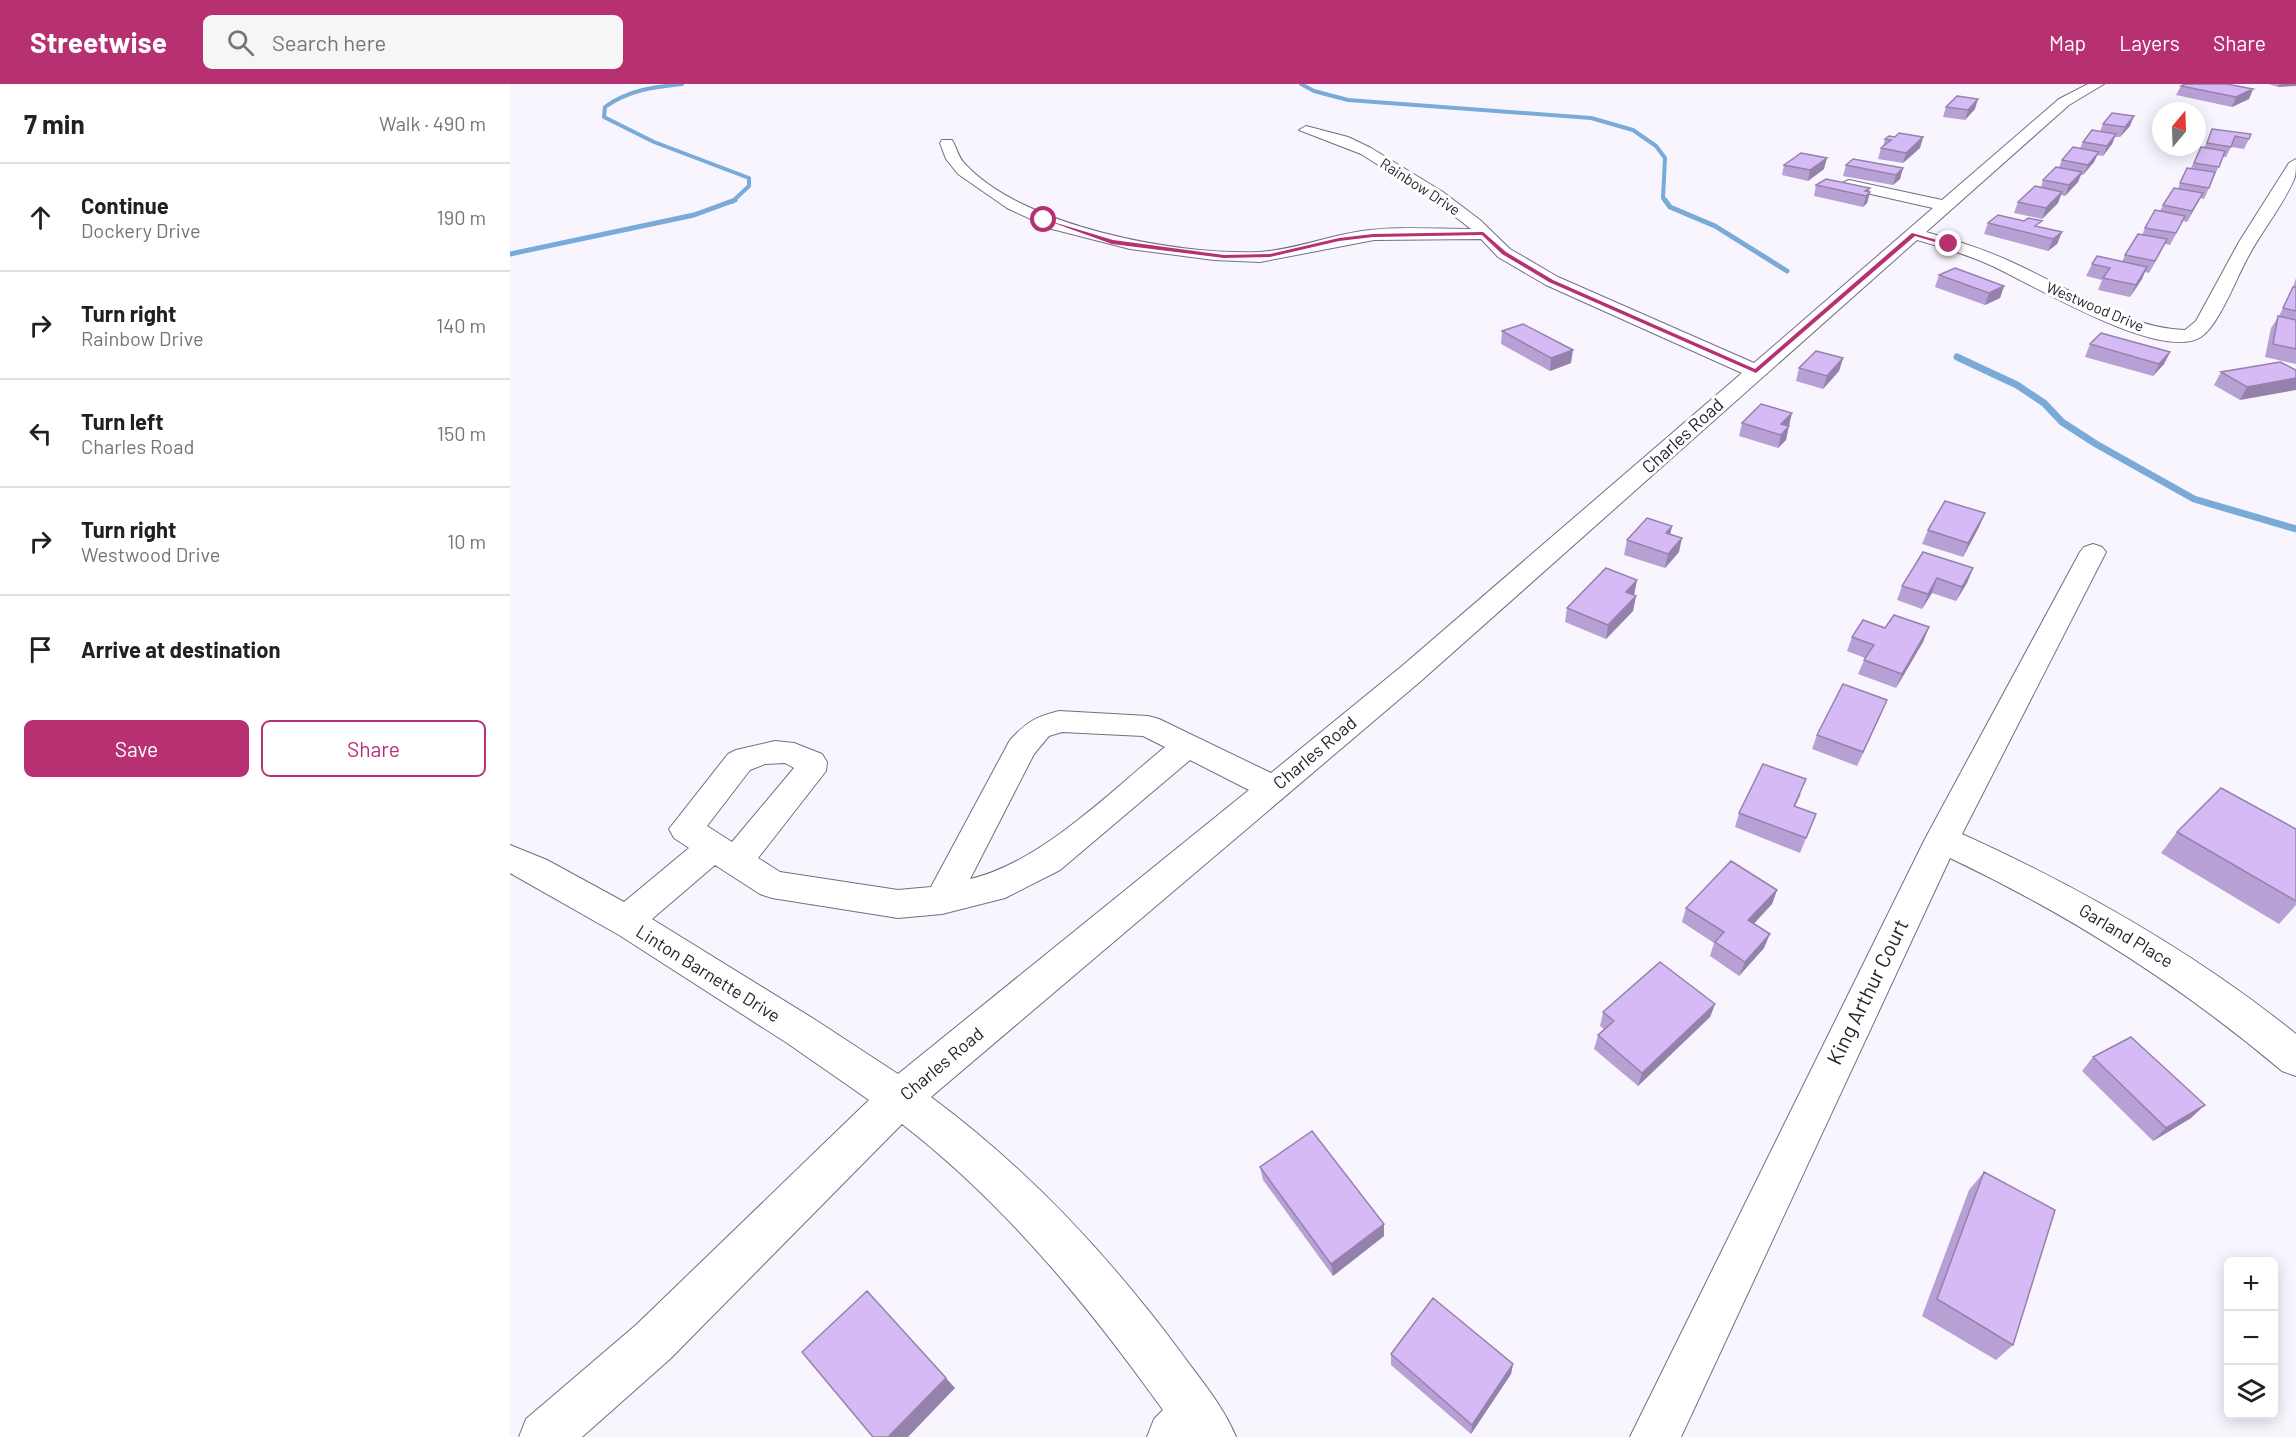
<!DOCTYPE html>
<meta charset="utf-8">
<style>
body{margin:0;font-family:Barlow,sans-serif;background:#f6f6f6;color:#202124}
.controls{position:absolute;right:18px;bottom:18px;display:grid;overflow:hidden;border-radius:9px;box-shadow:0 3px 15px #0003}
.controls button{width:54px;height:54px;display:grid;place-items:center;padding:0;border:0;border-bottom:2px solid #e0e0e0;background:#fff;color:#202124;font:30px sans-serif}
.compass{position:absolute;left:1642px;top:18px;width:54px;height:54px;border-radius:50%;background:#fff;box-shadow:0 3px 15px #0003;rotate:19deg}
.stop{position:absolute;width:18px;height:18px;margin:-14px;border:4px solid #b63072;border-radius:50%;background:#fff}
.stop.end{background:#b63072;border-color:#fff;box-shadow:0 2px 6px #0008}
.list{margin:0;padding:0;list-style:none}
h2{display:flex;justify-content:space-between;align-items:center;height:78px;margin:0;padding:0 24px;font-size:26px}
h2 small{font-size:20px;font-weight:400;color:#757577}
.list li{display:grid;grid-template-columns:39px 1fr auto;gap:18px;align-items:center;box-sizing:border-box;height:108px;padding:0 24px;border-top:2px solid #e0e0e0}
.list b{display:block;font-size:22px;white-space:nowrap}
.list p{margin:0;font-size:20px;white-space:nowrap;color:#757577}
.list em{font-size:20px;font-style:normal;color:#757577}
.actions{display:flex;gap:12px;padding:18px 24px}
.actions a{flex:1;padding:14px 0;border:2px solid #b63072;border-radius:9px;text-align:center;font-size:21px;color:#b63072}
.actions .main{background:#b63072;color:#fff}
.icon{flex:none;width:33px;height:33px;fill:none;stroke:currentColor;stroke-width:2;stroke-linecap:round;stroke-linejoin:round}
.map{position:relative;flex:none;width:1786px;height:1353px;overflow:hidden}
header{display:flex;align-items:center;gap:36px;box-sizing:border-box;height:84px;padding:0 30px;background:#b63072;color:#fff}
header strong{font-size:28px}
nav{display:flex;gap:33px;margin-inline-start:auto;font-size:21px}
.search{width:420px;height:54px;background:#f6f6f6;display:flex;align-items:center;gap:15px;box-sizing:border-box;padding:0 21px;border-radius:9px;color:#757577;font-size:22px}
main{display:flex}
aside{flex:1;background:#fff}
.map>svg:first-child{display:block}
</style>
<header>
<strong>Streetwise</strong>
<div class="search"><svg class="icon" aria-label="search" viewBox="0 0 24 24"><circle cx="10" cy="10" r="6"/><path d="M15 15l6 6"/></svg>Search here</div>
<nav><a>Map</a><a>Layers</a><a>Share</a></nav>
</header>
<main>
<aside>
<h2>7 min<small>Walk · 490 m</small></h2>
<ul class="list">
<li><svg class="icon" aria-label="ahead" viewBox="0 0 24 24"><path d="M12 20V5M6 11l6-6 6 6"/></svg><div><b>Continue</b><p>Dockery Drive</p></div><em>190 m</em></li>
<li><svg class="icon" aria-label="right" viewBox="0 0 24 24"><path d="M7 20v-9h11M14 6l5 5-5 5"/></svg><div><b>Turn right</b><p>Rainbow Drive</p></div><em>140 m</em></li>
<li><svg class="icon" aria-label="left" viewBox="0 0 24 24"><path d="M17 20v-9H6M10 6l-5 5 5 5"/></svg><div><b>Turn left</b><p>Charles Road</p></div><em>150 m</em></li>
<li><svg class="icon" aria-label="right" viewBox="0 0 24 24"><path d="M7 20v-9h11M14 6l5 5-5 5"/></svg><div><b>Turn right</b><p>Westwood Drive</p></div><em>10 m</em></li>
<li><svg class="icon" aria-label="arrive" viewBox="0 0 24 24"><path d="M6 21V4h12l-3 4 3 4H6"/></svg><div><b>Arrive at destination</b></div></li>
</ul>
<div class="actions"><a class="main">Save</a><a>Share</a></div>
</aside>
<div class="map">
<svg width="1786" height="1353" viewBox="0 0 1786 1353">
<rect width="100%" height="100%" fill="#f8f5fe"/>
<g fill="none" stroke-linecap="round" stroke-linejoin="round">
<!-- stream-far2 -->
<path stroke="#79aad8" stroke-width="4" d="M172,0C144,3 118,6 95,23L94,33L144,58L239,94V102L222,118
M791,0L804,7L838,16L1081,34L1123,46L1146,62L1155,74L1153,114L1156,118"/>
<!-- stream-far1 -->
<path stroke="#79aad8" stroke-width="5" d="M1155,116L1160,123L1205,142L1277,187
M0,170L184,131L225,116"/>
<!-- stream -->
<path stroke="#79aad8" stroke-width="7" d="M1447,273L1507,301L1534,319L1552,338L1586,360L1684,415L1786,445"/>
<defs>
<path id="minor" d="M1578,0H1594L1559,21L1416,148C1448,157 1480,167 1510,182C1562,206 1616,244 1675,246L1686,237L1729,158L1779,79L1786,75C1786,80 1786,88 1785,93C1775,119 1750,149 1737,175C1726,195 1709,241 1691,253C1650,279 1521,199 1480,181C1456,170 1431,163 1407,156L912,596L421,1013C517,1084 598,1171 669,1266C689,1294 713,1321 726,1353H637L644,1335L653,1326C577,1220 495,1120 392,1040L160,1275L72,1353H9L16,1335L126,1241L359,1016L277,959L109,851L0,789V761L37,776L114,818L179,764L164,754L159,745L218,670L226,666L265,657L284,659L312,670L317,678L316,687L248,774L270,788L388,806L421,803L500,656C517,638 525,633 549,627L638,632L649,635L761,689L892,582L1232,289L1036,201L988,173L971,155L864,156L750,178L704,176L620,165L542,145L497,124L448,90L436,75L430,59L432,56H442C447,64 448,73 455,80C513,143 666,171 749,168C784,166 817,152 852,147C888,142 925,145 961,145L921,114L851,70L789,46L796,42L838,53L861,64L933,108L970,136L1000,165L1048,193L1244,279L1423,124L1334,104L1331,101L1334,98L1339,96L1432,116L1549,15ZM552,648L633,652L655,663C600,708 530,779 460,795L524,670L539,652ZM680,676L739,706L388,990L304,935L142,835L205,781L250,810L262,814L388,834L432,830L495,814L550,786ZM275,679L284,684L222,758L197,742L240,686L255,680Z
M1583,460L1592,463L1596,468L1452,750C1571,804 1684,868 1786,950V992L1772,987C1670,901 1560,831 1440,774L1171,1353H1120L1415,755L1570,468L1574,463Z"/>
</defs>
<!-- minor casing -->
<use href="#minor" stroke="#756e82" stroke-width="2"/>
<!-- minor -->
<use href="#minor" fill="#fff" fill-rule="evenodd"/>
</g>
<!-- wall -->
<path fill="#b7a0d3" d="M1758,0H1786L1768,3Z
M1671,2L1743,5L1739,15L1722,23L1666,11Z
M1436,23L1465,25L1455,36L1433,33Z
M1593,40L1620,42L1610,53H1605L1602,60L1593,72L1587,71L1584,78L1573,91H1571L1568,98L1555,112L1551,111L1548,119L1532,135L1504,129L1508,118L1531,103L1533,96L1549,83L1552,76L1570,64L1573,58L1590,47Z
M1702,45L1739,55L1734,65L1721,63L1716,73H1713L1694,115L1690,114L1677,138L1673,137L1660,161L1655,160L1639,189L1635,188L1632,195L1620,213L1588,206L1592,196L1576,192L1582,180L1612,178L1615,171L1632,151L1635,144L1650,127L1653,121L1668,104L1677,84H1681L1691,63L1694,64Z
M1385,53H1413L1410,64L1393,79L1368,75L1371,64L1373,63L1375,55Z
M1274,81L1314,85L1298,97L1272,91Z
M1336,81L1393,84L1390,95L1383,101L1333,92Z
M1306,101L1358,108H1360L1357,119L1353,123L1304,112Z
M1478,139L1529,143L1552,148L1547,160L1538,167L1474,150Z
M1429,191L1494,202L1490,214L1475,221L1425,203Z
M1786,194V280L1755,273L1761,244L1769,232L1782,206Z
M992,247L1061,279L1040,287L991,260Z
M1580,260L1660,268L1654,280L1643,292L1575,273Z
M1333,274L1329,287L1313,305L1286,297L1289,284Z
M1770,278L1730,316L1704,301L1711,288Z
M1232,339L1278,342L1276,356L1268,364L1229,352Z
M1475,429L1469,443L1453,473L1412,460L1418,446Z
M1162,442L1160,450L1169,468L1155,484L1114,471L1117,456Z
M1463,484L1457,499L1446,517L1422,509L1412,525L1387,516L1392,502Z
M1127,496L1124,511L1126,512L1123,527L1096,555L1055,538L1057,524Z
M1419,543L1413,558L1386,604L1348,590L1355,574L1337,567L1342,553L1375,544Z
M1371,630L1347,682L1302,665L1307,651Z
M1291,710L1285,723L1306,730L1290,769L1225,743L1229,729Z
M1786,745V821L1769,840L1651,769L1667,748Z
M1267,806L1262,820L1244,840L1254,864L1229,892L1200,872L1204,859L1172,838L1176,824Z
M1205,920L1200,933L1128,1002L1084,965L1088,951L1094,945L1090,942L1093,928Z
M1583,973L1681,1034L1643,1057L1572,987Z
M750,1083L874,1152L823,1192L753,1096Z
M1474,1088L1503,1261L1486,1276L1412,1232L1459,1106Z
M881,1270L1003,1280L1001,1290L961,1350L881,1281Z"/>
<!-- shaded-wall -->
<path fill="#9582ac" d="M1770,0H1786V2L1768,3Z
M1743,5L1739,15L1722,23L1726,13Z
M1468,15L1465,25L1455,36L1458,26Z
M1624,32L1620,42L1610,53L1615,43Z
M1606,50L1602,60L1593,72L1597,62Z
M1413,53L1410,64L1393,79L1396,69Z
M1589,68L1584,78L1573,91L1578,81Z
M1317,74L1314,85L1298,97L1300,86Z
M1393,84L1390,95L1383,101L1386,91Z
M1572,88L1568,98L1555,112L1559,101Z
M1360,104L1358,110L1360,108L1357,119L1353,123L1356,112L1355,107Z
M1552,108L1548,119L1532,135L1536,124Z
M1693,109L1687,120L1677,138L1682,127Z
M1552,148L1547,160L1538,167L1543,155Z
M1657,155L1651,167L1639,189L1645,177Z
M1637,183L1632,195L1620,213L1626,201Z
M1494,202L1490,214L1475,221L1479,209Z
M1063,266L1061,279L1040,287L1041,274Z
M1660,268L1654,280L1643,292L1649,280Z
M1333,274L1329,287L1313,305L1317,292Z
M1786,294V306L1730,316L1737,303Z
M1282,329L1279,342L1271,340Z
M1279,342L1276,356L1268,364L1271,351Z
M1475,429L1469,443L1453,473L1458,459Z
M1162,442L1159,457L1156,449Z
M1172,454L1169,468L1155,484L1158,470Z
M1463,484L1457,499L1446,517L1452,503Z
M1427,494L1422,509L1412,525L1418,510Z
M1127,496L1124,511L1113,523L1116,508Z
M1126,512L1123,527L1096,555L1098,541Z
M1419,543L1413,558L1386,604L1392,590Z
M1377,616L1371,630L1347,682L1353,668Z
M1267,806L1262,820L1233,851L1238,836Z
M1260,850L1254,864L1229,892L1235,878Z
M1205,920L1200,933L1128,1002L1132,989Z
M1695,1021L1681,1034L1643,1057L1656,1044Z
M874,1140V1152L823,1192L821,1180Z
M1003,1280L1001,1290L961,1350L962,1341Z
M436,1294L445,1304L398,1353H378Z"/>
<!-- building -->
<path fill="#d5baf5" stroke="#9582ac" stroke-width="1.5" d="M1675,0H1717L1743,5L1726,13L1671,2Z
M1447,12L1468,15L1458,26L1436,23Z
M1602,29L1624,32L1615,43L1593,40Z
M1702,45L1741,50L1739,55L1725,52L1721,63L1697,59Z
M1582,46L1606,50L1597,62L1573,58Z
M1389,49L1413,53L1396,69L1371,64L1381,56L1375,55L1379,52L1385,53Z
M1563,63L1589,68L1578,81L1552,76Z
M1691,63L1715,67L1709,83L1684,79Z
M1291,69L1317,74L1300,86L1274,81Z
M1343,75L1393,84L1386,91L1336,81Z
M1546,83L1572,88L1559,101L1533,96Z
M1677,84L1705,88L1699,104L1670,99Z
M1316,95L1360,104L1355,107L1360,108L1356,112L1306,101Z
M1525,102L1552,108L1536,124L1508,118Z
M1664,104L1693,109L1682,127L1653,121Z
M1645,126L1675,132L1666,149L1635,144Z
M1488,131L1514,137L1518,134L1532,137L1525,142L1552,148L1543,155L1478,139Z
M1628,150L1657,155L1645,177L1615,171Z
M1587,172L1637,183L1626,201L1593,194L1600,184L1582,180Z
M1445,184L1494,202L1479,209L1429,191Z
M1783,203H1786V227L1773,224Z
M1768,232L1786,236V265L1763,260Z
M1013,240L1063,266L1041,274L992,247Z
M1591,249L1660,268L1649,280L1580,260Z
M1306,267L1333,274L1317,292L1289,284Z
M1770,278L1786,286V294L1737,303L1711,288Z
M1251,320L1282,329L1271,340L1279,342L1271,351L1232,339Z
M1435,417L1475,429L1458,459L1418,446Z
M1137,434L1162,442L1156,449L1172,454L1158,470L1117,456Z
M1413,468L1463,484L1452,503L1427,494L1418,510L1392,502Z
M1096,484L1127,496L1116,508L1126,512L1098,541L1057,524Z
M1384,531L1419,543L1392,590L1354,576L1364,561L1342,553L1353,536L1375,544Z
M1333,600L1377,616L1353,668L1307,651Z
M1253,680L1296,695L1284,722L1306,730L1296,754L1229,729Z
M1711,704L1786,745V817L1667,748Z
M1221,777L1267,806L1238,836L1260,850L1235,878L1205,858L1214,848L1176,824Z
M1150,878L1205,920L1132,989L1088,951L1104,937L1093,928Z
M1621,953L1695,1021L1656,1044L1583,973Z
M802,1047L874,1140L821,1180L750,1083Z
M1474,1088L1545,1126L1503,1261L1427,1215Z
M357,1207L436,1294L378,1353H363L292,1268Z
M923,1214L1003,1280L962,1341L881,1270Z"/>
<!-- route -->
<path fill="#b63072" d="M533,135L603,156L714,171L760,170L829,154L863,150L973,148L996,168L1043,196L1245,285L1402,149L1441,160L1439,162L1405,152L1246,289L1039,198L992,170L972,151L863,153L829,157L760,173L714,174L602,160Z"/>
<g text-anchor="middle" stroke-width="6" stroke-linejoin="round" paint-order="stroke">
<!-- far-street labels -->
<g font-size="15" fill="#27242d" stroke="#fff">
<text transform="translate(910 103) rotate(33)" y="5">Rainbow Drive</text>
<text transform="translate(1585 223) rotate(23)" y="5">Westwood Drive</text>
</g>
<!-- street labels -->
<g font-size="18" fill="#27242d" stroke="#fff">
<text transform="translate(1173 352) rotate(-42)" y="6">Charles Road</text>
<text transform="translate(805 669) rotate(-40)" y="6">Charles Road</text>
<text transform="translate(1616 852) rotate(31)" y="6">Garland Place</text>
<text transform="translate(198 890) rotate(32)" y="6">Linton Barnette Drive</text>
<text transform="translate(432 980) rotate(-40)" y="6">Charles Road</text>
</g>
<!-- near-street labels -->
<g font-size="21" fill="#27242d" stroke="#fff">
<text transform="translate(1358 908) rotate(-64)" y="7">King Arthur Court</text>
</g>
</g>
</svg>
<div class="controls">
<button>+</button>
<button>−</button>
<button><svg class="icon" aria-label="layers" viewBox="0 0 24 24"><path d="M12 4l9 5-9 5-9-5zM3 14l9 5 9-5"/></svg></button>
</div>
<svg class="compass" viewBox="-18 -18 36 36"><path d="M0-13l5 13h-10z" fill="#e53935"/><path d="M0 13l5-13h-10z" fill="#757577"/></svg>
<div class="stop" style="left:534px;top:136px"></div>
<div class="stop end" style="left:1439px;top:160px"></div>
</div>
</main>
